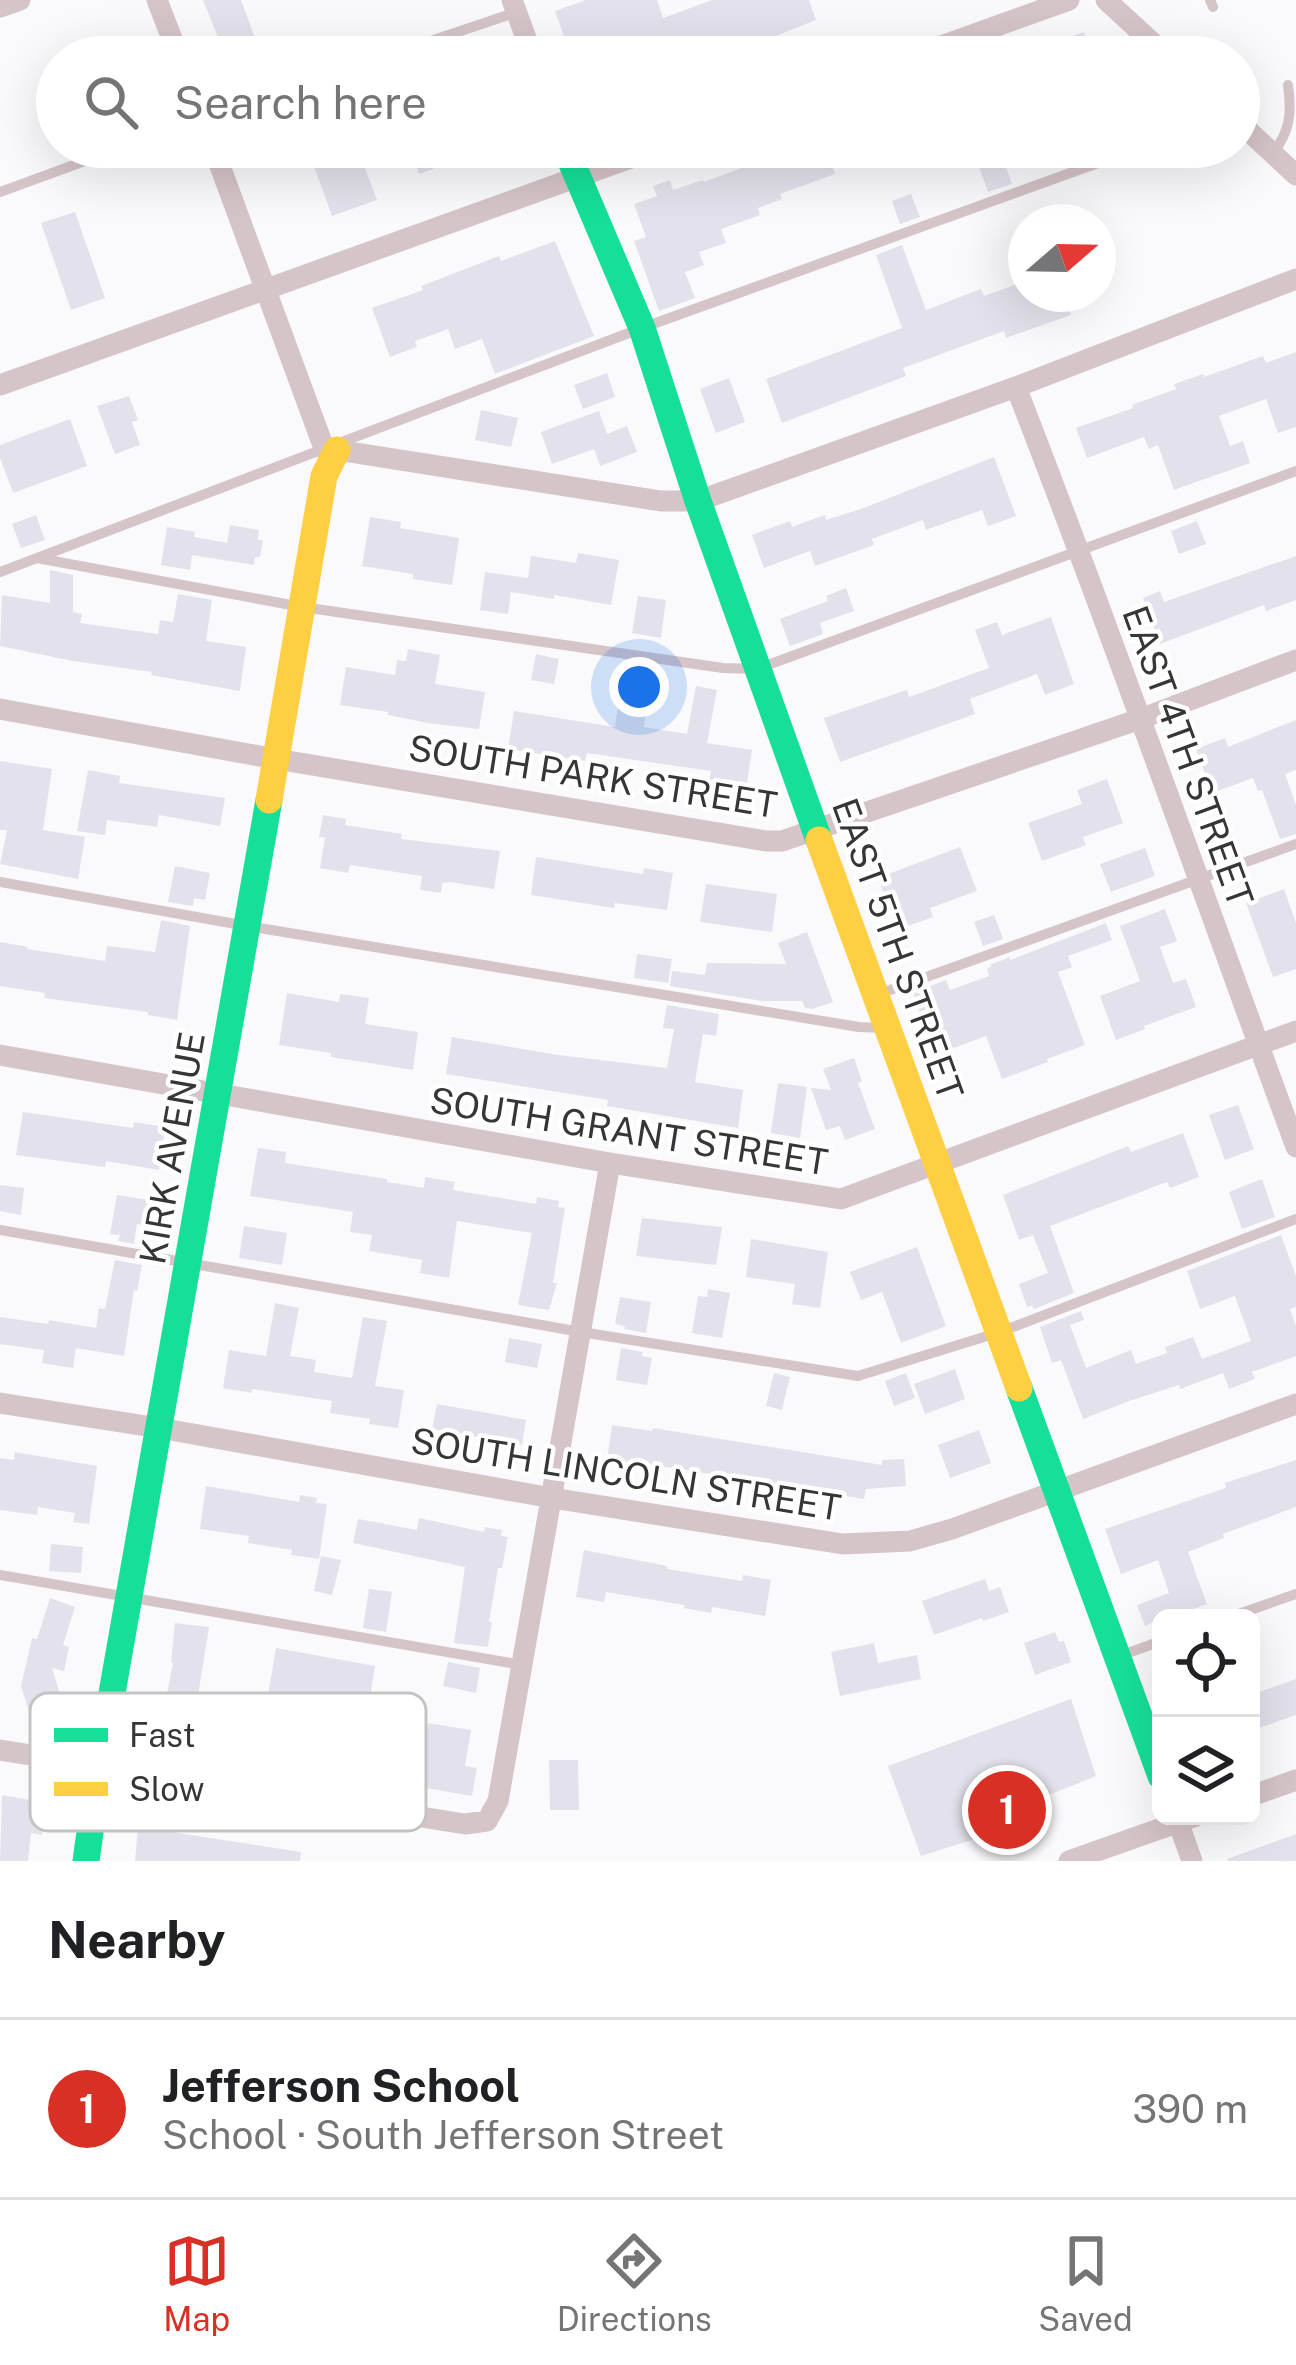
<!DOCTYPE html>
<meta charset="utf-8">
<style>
body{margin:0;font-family:"Public Sans",sans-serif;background:#f6f6f6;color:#202124}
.controls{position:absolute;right:36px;bottom:36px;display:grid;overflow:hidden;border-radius:18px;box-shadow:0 12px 48px #0002}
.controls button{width:108px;height:108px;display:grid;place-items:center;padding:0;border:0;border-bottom:3px solid #e0e0e0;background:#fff;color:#202124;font:60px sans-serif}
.compass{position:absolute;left:1008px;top:204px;width:108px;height:108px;border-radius:50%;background:#fff;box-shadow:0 12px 48px #0002;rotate:70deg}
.you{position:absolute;left:639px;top:687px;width:42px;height:42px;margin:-30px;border:9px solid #fff;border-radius:50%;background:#1a73e8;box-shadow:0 0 0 18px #1a73e833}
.badge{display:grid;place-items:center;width:78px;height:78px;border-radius:50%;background:#d93025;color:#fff;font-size:39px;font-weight:700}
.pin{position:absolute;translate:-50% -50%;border:6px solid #fff;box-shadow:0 3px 12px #0006}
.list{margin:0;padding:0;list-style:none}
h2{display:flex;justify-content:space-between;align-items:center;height:156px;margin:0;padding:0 48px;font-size:51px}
h2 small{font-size:39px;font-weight:400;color:#757577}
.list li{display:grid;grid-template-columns:78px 1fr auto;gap:36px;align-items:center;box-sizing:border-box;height:180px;padding:0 48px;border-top:3px solid #e0e0e0}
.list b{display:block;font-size:45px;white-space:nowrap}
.list p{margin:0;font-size:39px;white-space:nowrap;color:#757577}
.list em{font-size:39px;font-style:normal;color:#757577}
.icon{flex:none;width:66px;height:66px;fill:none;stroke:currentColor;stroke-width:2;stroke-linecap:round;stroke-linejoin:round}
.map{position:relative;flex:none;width:1296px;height:1861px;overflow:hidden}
.search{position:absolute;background:#fff;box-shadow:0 12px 48px #0002;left:36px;right:36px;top:36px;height:132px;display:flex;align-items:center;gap:30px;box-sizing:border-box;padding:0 42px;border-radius:66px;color:#757577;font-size:45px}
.sheet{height:336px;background:#fff}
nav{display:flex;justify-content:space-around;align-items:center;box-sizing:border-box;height:168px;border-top:3px solid #e0e0e0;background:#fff;font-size:33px;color:#757577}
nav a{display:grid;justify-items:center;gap:6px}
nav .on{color:#d93025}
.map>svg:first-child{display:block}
</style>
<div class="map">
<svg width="1296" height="1861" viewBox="0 0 1296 1861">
<rect width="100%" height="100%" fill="#fafafc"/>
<!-- building -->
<path fill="#e3e2ec" d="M203,0H241L262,57H226Z
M586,0H657L663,18L712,0H809L816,20L741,50L740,46L711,57H618L613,41L571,56L555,11Z
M1084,32L1093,57H1022L1021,55Z
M307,147H357L377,200L332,216Z
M409,147H451L456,161L419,174Z
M797,147L885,149L833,168L835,174L780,194L782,199L758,208L760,215L721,229L726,243L699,252L704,265L685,272L695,298L659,311L634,241L646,237L634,204L657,196L653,186L670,180L673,190L703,180L704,182Z
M972,147H1031V149L1003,159L1012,184L988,192Z
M911,194L920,217L900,224L892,201Z
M75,212L105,298L71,310L41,223Z
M555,241L594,336L495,374L482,339L455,349L448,329L415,341L417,347L390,357L372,308L423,290L421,286L499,256L501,261Z
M902,245L926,310L981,289L984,296L1026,281V294H1064L1071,315L1006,338L1004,331L903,368L906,376L782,423L766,379L902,328L876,255Z
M1296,352V427L1278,433L1266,399L1219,416L1230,446L1243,441L1250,463L1174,490L1158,445L1149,449L1144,437L1087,458L1076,428L1133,408L1132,405L1176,389L1174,384L1203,374L1204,377L1263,356L1266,363Z
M607,373L615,397L583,409L574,385Z
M729,378L745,422L716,433L700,389Z
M129,396L138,420L132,422L140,445L115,454L97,406Z
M481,410L518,418L511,447L475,440Z
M599,411L607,434L627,426L637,452L600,466L594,449L552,464L541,432Z
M70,419L87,466L13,493L0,458V445Z
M994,457L1016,516L988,526L982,510L926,530L923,520L872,539L874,545L815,566L810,551L764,568L752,535L790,521L792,527L825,515L826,520L861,509Z
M36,515L45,540L21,548L12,524Z
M370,517L401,522L400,528L459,538L452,585L413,579V574L362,566Z
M1197,521L1206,544L1179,554L1171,531Z
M230,525L259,530L258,540H263L260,557H255L254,565L192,555L190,570L161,565L167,527L195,532L194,537L227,543Z
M578,553L619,560L611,605L554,595V599L511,592L508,614L480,610L485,572L528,578L531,556L576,563Z
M1296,556V600L1266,611L1264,605L1160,644L1143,598L1160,591L1164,602Z
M50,570L73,575V612L82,614L80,623L158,634L160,620L173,622L178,594L212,600L206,641L246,647L240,691L151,675L152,672L73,661L0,646L2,595L50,603Z
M846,588L854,611L820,623L823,634L790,646L780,619L828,601L826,596Z
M638,596L666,600L661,638L632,633Z
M1051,617L1074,684L1045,695L1037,674L970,699L975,714L840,762L824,718L907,690L909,697L989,668L975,630L997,622L1002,635Z
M408,649L440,655L435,684L485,692L479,729L428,723L388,715V712L340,705L346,667L395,675L397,660L406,661Z
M536,654L559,659L554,684L531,680Z
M696,686L717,690L707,743L752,750L746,790L709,785L711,771L587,753L585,761L508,749L514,711L615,727L619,699L647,704L644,727L687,734Z
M1296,720V770L1285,774L1296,805V834L1280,839L1262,790L1258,791L1253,778L1212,793L1196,749L1225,738L1228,747Z
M0,761L52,769L43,830L85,837L78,879L0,864L7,830H0Z
M88,770L120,776L119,783L225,798L220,826L159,815L157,827L107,820L105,835L77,831Z
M1107,779L1123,823L1083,837L1086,845L1042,861L1028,823L1082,804L1077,790Z
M323,815L346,819L345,825L402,834L401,839L500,851L494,889L450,882L442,883L441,893L420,890L422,876L350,865L348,873L320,868L325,838L319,837Z
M960,847L977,891L930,908L933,917L897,930L878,878Z
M1145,848L1155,876L1111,892L1100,864Z
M536,857L643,874L644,868L673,873L667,910L615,903L614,908L531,895Z
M175,866L210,873L205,900L194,898L193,906L168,902Z
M706,884L777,894L772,932L700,922Z
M1284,889L1296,923V969L1273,977L1246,903Z
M1165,909L1177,941L1160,947L1173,983L1186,979L1196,1007L1144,1026L1145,1029L1116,1040L1100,996L1140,981L1120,926Z
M994,915L1003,939L983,946L974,922Z
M161,920L190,926L177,1020L148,1015V1012L44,998L45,993L0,986V942L28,947L27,949L105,961L107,946L155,952Z
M1106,923L1112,940L1068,956L1072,967L1058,972L1085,1045L1047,1059L1048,1062L1002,1079L986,1036L935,1055L913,993L946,980L950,990L989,976L987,969L991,967L990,965L1010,957V960Z
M807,932L833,1002L812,1009L805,1008L802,1001H762L670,986L672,971L705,975L707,963L786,964L778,943Z
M637,954L672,959L668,983L634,978Z
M287,993L339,1002L340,994L369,998L365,1024L418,1032L413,1070L331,1057V1053L279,1045Z
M667,1005L719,1014L716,1036L703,1034L695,1082L743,1090L738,1128L607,1106L608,1100L446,1074L452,1037L558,1055L667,1068L674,1029L663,1028Z
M854,1058L862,1081L858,1083L875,1129L845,1140L840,1126L826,1130L811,1088L831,1090L823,1069Z
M778,1083L807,1087L800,1138L771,1133Z
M1238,1105L1254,1149L1225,1160L1209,1115Z
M23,1112L133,1128L134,1122L165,1127L159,1170L106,1161L105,1167L16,1155Z
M1183,1133L1199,1177L1170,1188L1167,1182L1050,1226L1074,1293L1034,1309L1032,1305L1027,1307L1019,1284L1048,1273L1033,1235L1019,1240L1003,1195L1128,1146L1131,1152Z
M258,1148L286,1152L285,1163L387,1179V1182L424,1188L425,1177L455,1182L453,1190L536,1204L537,1197L559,1201L558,1207L565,1208L553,1283H557L549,1310L518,1305L532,1233L457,1221L449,1278L420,1273L422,1260L369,1251L372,1235L350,1232L353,1212L250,1196Z
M1262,1179L1275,1217L1242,1229L1229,1192Z
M0,1185L24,1188L21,1215L0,1211Z
M117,1195L155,1201L151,1227L137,1224L134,1244L118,1241L120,1235L110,1234Z
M642,1218L722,1227L716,1265L636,1256Z
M244,1226L287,1233L282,1265L239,1258Z
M1281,1235L1296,1276V1307L1290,1309L1296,1326V1356L1252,1372L1255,1379L1229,1389L1223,1373L1180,1389L1179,1385L1132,1400L1083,1419L1061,1360L1052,1363L1040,1327L1081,1311L1084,1320L1070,1325L1086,1368L1131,1350L1136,1364L1167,1353L1165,1347L1193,1337L1202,1359L1251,1341L1235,1296L1200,1309L1187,1271Z
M751,1239L828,1252L820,1308L792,1304L795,1284L746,1277Z
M917,1247L946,1326L901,1343L882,1292L861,1300L850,1272Z
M115,1260L142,1265L137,1291L134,1290L124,1356L76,1348L73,1368L42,1363L44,1350L0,1344V1317L48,1324L49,1320L96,1328L99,1308L105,1309Z
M708,1289L730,1293L722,1338L692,1333L698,1296L707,1297Z
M620,1297L651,1302L646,1333L624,1329L625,1326L615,1324Z
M275,1303L299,1308L290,1356L316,1360L314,1372L352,1378L363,1317L387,1321L375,1386L404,1390L398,1428L369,1424L370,1419L330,1413L332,1401L252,1389V1393L223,1388L229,1350L266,1356Z
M509,1338L542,1344L537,1368L505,1362Z
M621,1348L643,1352L642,1356L652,1358L647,1385L616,1380Z
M955,1369L965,1399L925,1414L914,1384Z
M774,1373L790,1377L782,1410L766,1406Z
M906,1373L915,1398L894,1406L885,1381Z
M437,1404L526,1420L522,1445L432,1429Z
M612,1425L652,1431L653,1428L882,1465V1460L904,1459L906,1486L866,1489L864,1499L635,1462L634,1465L607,1461Z
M979,1430L991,1463L950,1478L938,1445Z
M15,1452L97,1466L89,1524L73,1522L75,1513L38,1507L37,1515L0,1510V1458L14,1460Z
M1296,1460V1507L1223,1534L1224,1538L1188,1552L1207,1604L1177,1615L1161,1618L1145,1626L1137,1605L1169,1593L1158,1560L1121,1574L1105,1529L1226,1488L1225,1483Z
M206,1486L299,1502L300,1495L317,1498L316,1503L327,1504L319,1559L291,1555L292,1550L248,1543L249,1536L200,1529Z
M419,1518L484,1532L485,1527L502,1530L501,1536L508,1537L502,1568H498L489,1622H492L488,1647L454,1643L465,1567L353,1543L358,1519L417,1530Z
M51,1544L83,1547L81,1573L49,1571Z
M584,1550L667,1566V1569L742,1581L743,1575L771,1580L765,1616L712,1607L711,1613L684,1608V1605L606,1592L604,1602L576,1597Z
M321,1556L341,1560L332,1595L314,1591Z
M985,1579L989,1591L1000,1587L1009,1612L983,1621L982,1618L934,1635L922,1601Z
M369,1589L392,1592L386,1632L363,1628Z
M50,1598L75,1607L63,1645L69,1647L64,1671L52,1668L65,1711L32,1721L21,1686L32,1638L37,1639Z
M175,1623L209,1627L196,1708L256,1714L253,1736L192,1730L191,1735L160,1729L173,1663L171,1662Z
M1055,1632L1059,1642L1064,1641L1071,1662L1035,1675L1024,1643Z
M874,1643L878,1663L917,1655L921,1679L840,1696L831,1652Z
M276,1648L375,1666L359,1763L305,1753L312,1709L267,1701Z
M448,1662L480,1668L476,1693L443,1686Z
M1296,1679V1715L1251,1731V1695Z
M1071,1699L1096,1776L1034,1801L1039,1819L921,1856L888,1766Z
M428,1723L471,1730L465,1766L477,1768L472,1796L403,1784L407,1756L422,1759Z
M549,1760H578L579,1810H550Z
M2,1795L47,1803L42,1835L31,1833L28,1861H0Z
M138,1827L301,1852L300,1861H135Z
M1296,1834V1861H1228L1227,1859Z"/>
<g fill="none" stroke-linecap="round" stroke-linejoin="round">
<!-- lane -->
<path stroke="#d5c4c8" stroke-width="10" d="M1210,0L1213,7
M383,57L517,12
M1273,154C1290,130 1292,114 1288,85
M0,192L123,147
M37,558L302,607L723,668L757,669L1296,471
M0,572L642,328L1142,147
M0,882L247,926L859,1027L884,1028
M879,994L1296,844
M0,1230L581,1332L858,1376L1000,1332L1296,1219
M0,1575L522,1665
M1227,1618L1296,1594
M1120,1656L1161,1641"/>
<!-- street -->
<path stroke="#d5c4c8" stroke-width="21" d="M157,0L179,57
M512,0L533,57
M1106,0L1168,57
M0,7L20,0
M911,57L1069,0
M1239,122L1296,175
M213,147L324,448L661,501H698L1016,387L1296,279
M0,385L661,147
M1016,387C1114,639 1203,894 1296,1147
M0,709L276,759L766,841H782L1140,719L1296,660
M0,1055L610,1163L841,1199L1296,1031
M0,1403L159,1428L552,1498L843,1544L910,1541L952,1529L1296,1404
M0,1750L465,1824L487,1821L498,1801L610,1163
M1251,1796L1296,1780
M1176,1816L1192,1861
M1069,1861L1196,1816"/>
<!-- fast -->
<path stroke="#16e098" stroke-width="27" d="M565,147L642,328L698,501L819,840
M1019,1388L1161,1776
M86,1861L99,1767L269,800"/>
<!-- slow -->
<path stroke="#ffcf43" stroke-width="27" d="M269,800L324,476L337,450
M819,840L1019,1388"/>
</g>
<g text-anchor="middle" stroke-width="9" stroke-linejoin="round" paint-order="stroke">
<!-- street labels -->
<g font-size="36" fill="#363638" stroke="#fff">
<text transform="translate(1188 756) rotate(70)" y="13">EAST 4TH STREET</text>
<text transform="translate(593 776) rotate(9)" y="13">SOUTH PARK STREET</text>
<text transform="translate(898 949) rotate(70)" y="13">EAST 5TH STREET</text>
<text transform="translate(629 1131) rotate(9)" y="13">SOUTH GRANT STREET</text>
<text transform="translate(172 1148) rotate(-80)" y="13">KIRK AVENUE</text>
<text transform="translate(626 1474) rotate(9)" y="13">SOUTH LINCOLN STREET</text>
</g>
</g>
<!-- legend -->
<rect x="30" y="1693" width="396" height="138" rx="18" fill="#fff" stroke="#c3c3c3" stroke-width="3"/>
<rect x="54" y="1728" width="54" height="14" fill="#16e098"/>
<rect x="54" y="1782" width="54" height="14" fill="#ffcf43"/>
<g font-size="33" fill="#363638">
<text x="129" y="1747">Fast</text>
<text x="129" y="1801">Slow</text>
</g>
</svg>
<div class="controls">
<button><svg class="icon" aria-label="locate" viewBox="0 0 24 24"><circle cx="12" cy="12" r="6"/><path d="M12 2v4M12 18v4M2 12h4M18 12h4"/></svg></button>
<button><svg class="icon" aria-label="layers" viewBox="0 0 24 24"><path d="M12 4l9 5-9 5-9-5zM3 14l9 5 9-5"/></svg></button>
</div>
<svg class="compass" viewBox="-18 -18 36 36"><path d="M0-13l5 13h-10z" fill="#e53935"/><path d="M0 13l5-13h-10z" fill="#757577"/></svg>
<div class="you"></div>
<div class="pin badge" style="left:1007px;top:1810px">1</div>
<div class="search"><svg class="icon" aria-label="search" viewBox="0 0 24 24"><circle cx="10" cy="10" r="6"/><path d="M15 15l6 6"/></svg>Search here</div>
</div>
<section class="sheet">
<h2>Nearby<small></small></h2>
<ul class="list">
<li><span class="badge">1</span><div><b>Jefferson School</b><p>School · South Jefferson Street</p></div><em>390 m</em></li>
</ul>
</section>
<nav>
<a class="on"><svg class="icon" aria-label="map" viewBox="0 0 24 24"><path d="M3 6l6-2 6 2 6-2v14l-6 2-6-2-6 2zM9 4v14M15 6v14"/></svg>Map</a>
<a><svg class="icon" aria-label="directions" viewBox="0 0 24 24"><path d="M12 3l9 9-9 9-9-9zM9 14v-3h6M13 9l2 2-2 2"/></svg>Directions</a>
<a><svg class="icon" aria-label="saved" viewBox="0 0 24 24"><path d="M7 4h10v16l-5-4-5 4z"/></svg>Saved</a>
</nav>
